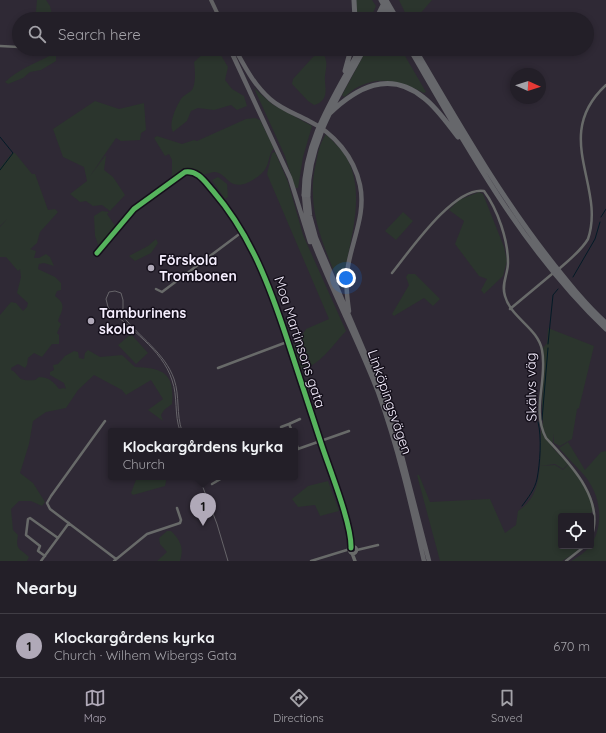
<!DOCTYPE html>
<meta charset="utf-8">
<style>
body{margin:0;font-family:Quicksand,sans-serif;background:#2f2c34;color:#f1f3f6}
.controls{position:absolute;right:12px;bottom:12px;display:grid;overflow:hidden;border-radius:4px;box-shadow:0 2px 6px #0003}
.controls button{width:36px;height:36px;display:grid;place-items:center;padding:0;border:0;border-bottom:1px solid #403d45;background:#231f28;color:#f1f3f6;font:20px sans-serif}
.compass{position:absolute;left:510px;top:68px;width:36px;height:36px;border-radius:50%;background:#231f28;box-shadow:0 2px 6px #0003;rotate:93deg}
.you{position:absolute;left:346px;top:278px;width:14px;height:14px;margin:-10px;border:3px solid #fff;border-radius:50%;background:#1a73e8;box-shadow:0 0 0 6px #1a73e833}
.badge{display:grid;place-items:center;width:26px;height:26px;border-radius:50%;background:#b0a9b8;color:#111;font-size:13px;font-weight:700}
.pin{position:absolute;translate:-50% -33px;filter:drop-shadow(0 1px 2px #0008)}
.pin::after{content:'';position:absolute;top:21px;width:14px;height:12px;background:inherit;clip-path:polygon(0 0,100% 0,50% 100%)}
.popup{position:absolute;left:108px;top:428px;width:190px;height:52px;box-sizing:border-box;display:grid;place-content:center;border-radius:4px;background:#231f28;filter:drop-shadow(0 1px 3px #0005);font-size:13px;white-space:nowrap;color:#a3a2a8}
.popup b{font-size:15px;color:#f1f3f6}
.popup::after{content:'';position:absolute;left:50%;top:100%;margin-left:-8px;border:8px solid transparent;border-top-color:#231f28}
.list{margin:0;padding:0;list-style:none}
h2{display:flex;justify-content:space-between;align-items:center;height:52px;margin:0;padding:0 16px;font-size:17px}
h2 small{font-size:13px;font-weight:400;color:#a3a2a8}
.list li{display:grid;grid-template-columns:26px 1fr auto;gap:12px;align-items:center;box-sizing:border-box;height:64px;padding:0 16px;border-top:1px solid #403d45}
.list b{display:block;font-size:15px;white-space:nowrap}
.list p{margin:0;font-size:13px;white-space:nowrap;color:#a3a2a8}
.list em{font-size:13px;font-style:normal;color:#a3a2a8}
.icon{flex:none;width:22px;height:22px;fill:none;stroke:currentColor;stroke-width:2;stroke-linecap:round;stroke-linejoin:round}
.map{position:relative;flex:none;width:606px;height:561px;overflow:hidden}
.search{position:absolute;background:#231f28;box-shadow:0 2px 6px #0003;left:12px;right:12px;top:12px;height:44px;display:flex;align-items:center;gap:10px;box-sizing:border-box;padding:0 14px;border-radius:22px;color:#a3a2a8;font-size:15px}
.sheet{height:116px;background:#231f28}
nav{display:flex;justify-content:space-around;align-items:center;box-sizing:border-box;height:56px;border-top:1px solid #403d45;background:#231f28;font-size:11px;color:#a3a2a8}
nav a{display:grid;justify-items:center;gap:2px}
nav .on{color:#b0a9b8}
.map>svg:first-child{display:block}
</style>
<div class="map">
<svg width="606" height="561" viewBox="0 0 606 561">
<rect width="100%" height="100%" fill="#2f2935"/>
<!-- green -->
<path fill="#2b352d" d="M37,0H46L50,6L53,18L32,19L36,11Z
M356,0H372L376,6L370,19H357Z
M399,0H432L419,15L418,19H408Z
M367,49H401L426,92L424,93C405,83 381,75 360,86C354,88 349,94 344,97L342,95Z
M219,52L228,67L225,80L232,89L244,96L247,106L237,110L231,105L214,110L198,108L191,111L187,121L173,132C168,124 176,107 181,99C184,94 191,93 193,88C196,80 195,70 194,62L204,53Z
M320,53L324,55C328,63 326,67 325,76C324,87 331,100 314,105L308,101L292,84L293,79L313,57Z
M49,56H56V61L41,70L30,72L23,78L8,84L5,82C19,69 32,65 49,56Z
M254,88L272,104L312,126L303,157L298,188H295L285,156Z
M95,101L119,109L144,103L146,130L141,133L140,140L121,141L116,138L90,176L105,156H106L104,170L113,177L125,195L110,211L102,205L93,206L86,201L80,202L70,194L87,181L84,167L63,157L53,129Z
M255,118L260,120L274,148C267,156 271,165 261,174C253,181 239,189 230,182C225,178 222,173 215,172C211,172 207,174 203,175C191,165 184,170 172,179V160L169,154L165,156L154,138L157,136L182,144L194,140L197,141L246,119Z
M326,134C332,141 340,147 345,155C368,192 349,242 343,282L344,287L341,288C324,247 305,208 316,163C318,152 320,143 326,134Z
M275,152L288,182L303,235L346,331C332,346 320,365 300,371L292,346L297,344L306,329L329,319L267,174L272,153Z
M12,153H15L32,174H35L48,210L55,209L58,212L40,232L37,243L28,251L30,249L36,251L34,258H39L46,254L50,257L54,266L44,263L39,264L38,269L55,277L61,283V290L57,291L55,296C67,305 62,309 58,321L61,324L57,333L59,335V344H52L42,357L34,353L28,358L27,365L25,368L18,364L11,368V370C16,372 17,376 21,379C26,381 31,380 35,380L39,377C49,377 54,382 59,389L64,388L66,389L64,383L50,375V372L54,370L53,365L58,364L65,356L74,351L78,352L79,358L84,359L85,353L88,350L100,357L122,355L135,367C163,368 175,373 172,404L164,410L161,415L163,421L148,410L163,399L151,380L126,395L122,390L94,375L78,390L66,408L46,412L33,421L29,444L20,473L33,483L45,502L42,506L31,501H19L11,509L13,530L18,535C15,551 20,548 29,557L27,561H0V315L11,302L16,303L23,311L27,307L28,303L17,293L21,277L20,269L18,271L6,257H0V227L7,219L0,226V168Z
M218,177L227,184L228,197L225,199L212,180Z
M479,192L483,194L504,247L507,261L503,276L484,294L481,290L487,279L479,276L455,244L464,221L449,210L459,200Z
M102,211L109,212L107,214L116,227L99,247L95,236L94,216Z
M403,212L413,221L396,240L385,231Z
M156,239L158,243L151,253L135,261L129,256L148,246Z
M408,274H415L440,299L433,306L424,298L394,316L392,314L409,285L406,277Z
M548,328L594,346L579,408L577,409L572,439L560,446L554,443V434L552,447L568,464L563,469L555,464L540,466L541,432L543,422L542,402L544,362L543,348L547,343Z
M131,334L148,353L136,364L118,345Z
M568,442L585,470L601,452L606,451V561H571C578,557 586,552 590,546C605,525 601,495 584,475C576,466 567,457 559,448Z
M569,464C582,478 590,490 595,509L588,516H561V546H581L575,553L562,561H440L417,475H419L430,502L490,499L505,533L516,525L518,511C535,500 538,485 540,466L555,465L563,470Z
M137,477H167L165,486L133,495L131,493Z
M328,481L339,511L320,516L315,505L298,507L292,499L308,486Z
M167,531H171C181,541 184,548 180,561H157L167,552L160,544L159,538Z"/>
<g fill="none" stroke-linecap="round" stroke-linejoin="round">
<!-- stream -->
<path stroke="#041a26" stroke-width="1" d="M0,137L13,153L0,170
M601,217L606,209
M573,277L595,239L600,222
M548,344L553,295L558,289
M542,420L548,348
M522,506C528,498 535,489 537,479C540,464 542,437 538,422"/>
<!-- minor -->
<path stroke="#686a69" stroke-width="2.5" d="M0,46L19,47
M97,253L134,209L185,172L191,171
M560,268C570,259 581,251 588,239C606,186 551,136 606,85
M392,273C409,252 454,186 484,191C498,210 508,240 508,263C508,274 501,284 505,296C511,318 538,328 542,350C548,380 531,409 546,438C569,463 606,499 591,538
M156,289L162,292L242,232
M510,309L552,274
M218,368L287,342
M105,421L51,496L47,503L50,509L116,559
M289,424L300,419
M283,431L281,427L289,424L292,431
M295,440L298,449
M295,450L349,431
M212,484L224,477
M357,550L378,545
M45,556L38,551L40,546L26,535L28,519L30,518L58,538
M41,561L69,523
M114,561L147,534L180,523L181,520L177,508
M311,561L350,549
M566,561L585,546"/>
<!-- tertiary -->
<path stroke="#686a69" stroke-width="3.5" d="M191,171C212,176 254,249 263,270L339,499L351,540V548
M349.5 550a3.5 3.5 0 1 1 7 0a3.5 3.5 0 1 1-7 0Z
M352,553L355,561"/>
<!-- secondary -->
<path stroke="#626264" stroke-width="4" d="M211,0L220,19"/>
<!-- trunk -->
<path stroke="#646468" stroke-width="4.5" d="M230,49L290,178L310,242
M235,49C245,67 254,85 270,99C281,109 296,114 309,121C334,133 354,157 360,185C366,213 353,238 348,266C345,281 347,296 349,311
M304,195L306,216L312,239C332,291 358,340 378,392C398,447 411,504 424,561
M308,195L310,216L316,238L387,405L396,433L429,561"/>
<!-- motorway -->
<path stroke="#66676b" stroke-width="5" d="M354,0L355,19
M381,0L392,19
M386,0L397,19
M376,19L384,3
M380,19L387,6
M410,49C467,147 523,250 606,329
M415,49C459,124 501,198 555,266C571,286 587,306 606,323
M345,71L351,49
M329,114C356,88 389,69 424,98C437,108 447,123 458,137
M304,195C304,140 335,96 360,49
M308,195C308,141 339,96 364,49"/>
<!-- tram -->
<path stroke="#666469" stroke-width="1" d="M180,431C174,414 178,397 172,380C162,349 129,329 108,307L106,299L109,292L115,291L121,293L123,300V316C139,337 165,353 174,379C180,396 176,414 182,431
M199,477L217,524L228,561"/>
<defs>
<path id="cycleway" d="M97,253L134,209L185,172C198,170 205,182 213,191C251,235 270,287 288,342C299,375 310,409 321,443C329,468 352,524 351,548"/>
</defs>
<!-- cycleway casing -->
<use href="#cycleway" stroke="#140f1a" stroke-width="8"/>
<!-- cycleway -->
<use href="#cycleway" stroke="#56b35d" stroke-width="5"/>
</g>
<!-- markers -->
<g fill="#b0a9b8" stroke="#140f1a" stroke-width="1.5">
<circle cx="151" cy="268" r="4"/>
<circle cx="91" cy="321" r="4"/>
</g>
<g text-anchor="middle" stroke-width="3" stroke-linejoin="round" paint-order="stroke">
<!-- poi labels -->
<g font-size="14" font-weight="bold" fill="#f5eefe" stroke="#140f1a" text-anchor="start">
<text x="159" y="265">Förskola<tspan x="159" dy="16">Trombonen</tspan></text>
<text x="99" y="318">Tamburinens<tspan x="99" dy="16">skola</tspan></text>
</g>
<!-- street labels -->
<g font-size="14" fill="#f5eefe" stroke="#140f1a">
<text transform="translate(300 342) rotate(72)" y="5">Moa Martinsons gata</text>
<text transform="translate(531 387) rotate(-91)" y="5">Skälvs väg</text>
<text transform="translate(390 402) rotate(71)" y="5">Linköpingsvägen</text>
</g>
</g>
</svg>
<div class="controls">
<button><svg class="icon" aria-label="locate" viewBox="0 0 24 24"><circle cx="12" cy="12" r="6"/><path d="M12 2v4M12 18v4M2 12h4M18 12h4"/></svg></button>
</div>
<svg class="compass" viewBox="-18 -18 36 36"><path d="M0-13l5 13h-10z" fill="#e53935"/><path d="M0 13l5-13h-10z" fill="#a3a2a8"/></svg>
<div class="you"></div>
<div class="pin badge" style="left:203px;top:526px">1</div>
<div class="popup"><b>Klockargårdens kyrka</b>Church</div>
<div class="search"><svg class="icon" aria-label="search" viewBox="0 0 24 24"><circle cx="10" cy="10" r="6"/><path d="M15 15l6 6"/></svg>Search here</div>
</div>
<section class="sheet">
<h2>Nearby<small></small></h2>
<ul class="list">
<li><span class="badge">1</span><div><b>Klockargårdens kyrka</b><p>Church · Wilhem Wibergs Gata</p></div><em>670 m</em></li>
</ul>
</section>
<nav>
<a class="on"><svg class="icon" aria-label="map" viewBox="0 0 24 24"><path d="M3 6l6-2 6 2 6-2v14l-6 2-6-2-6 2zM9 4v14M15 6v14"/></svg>Map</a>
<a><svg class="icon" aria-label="directions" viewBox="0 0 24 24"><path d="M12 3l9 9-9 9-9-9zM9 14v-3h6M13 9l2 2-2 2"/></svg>Directions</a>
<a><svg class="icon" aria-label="saved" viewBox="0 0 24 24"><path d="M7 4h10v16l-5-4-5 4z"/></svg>Saved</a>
</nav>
